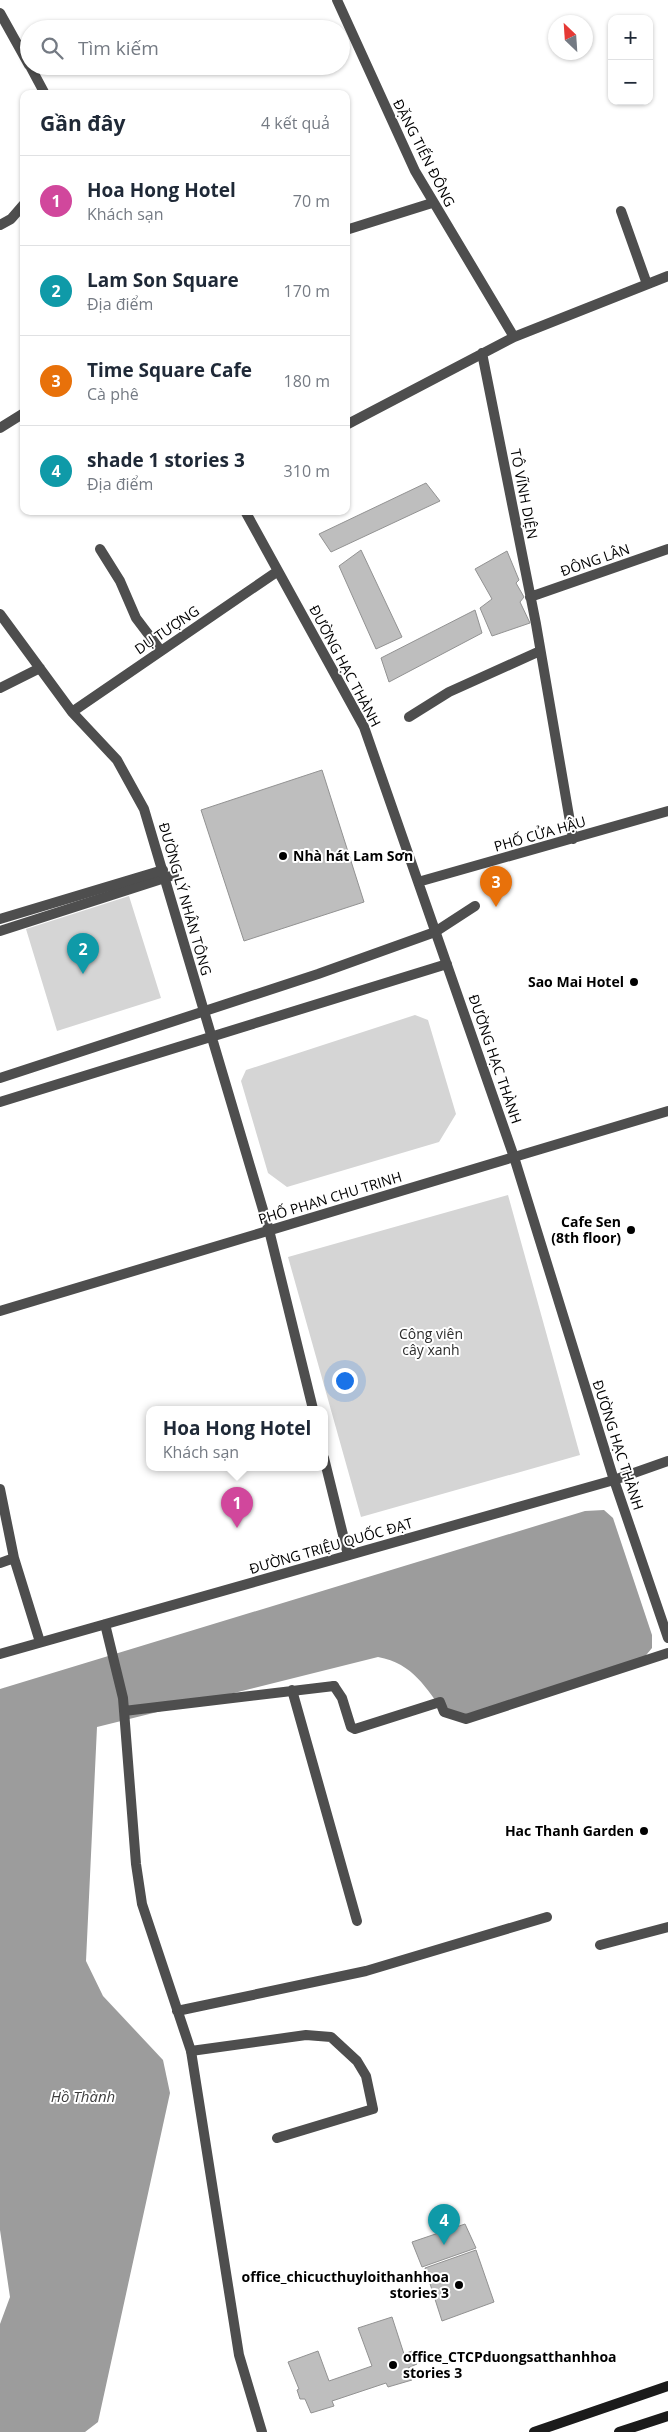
<!DOCTYPE html>
<html lang="vi">
<meta charset="utf-8">
<style>
body{margin:0;font-family:"Open Sans",sans-serif;background:#f6f6f7;color:#1f2937}
.controls{position:absolute;right:15px;top:15px;display:grid;overflow:hidden;border-radius:10px;box-shadow:0 1px 4px #0004}
.controls button{width:45px;height:45px;display:grid;place-items:center;padding:0;border:0;border-bottom:1px solid #e0e1e3;background:#fff;color:#1f2937;font:25px sans-serif}
.compass{position:absolute;left:548px;top:15px;width:45px;height:45px;border-radius:50%;background:#fff;box-shadow:0 1px 4px #0004;rotate:335deg}
.you{position:absolute;left:344px;top:1380px;width:18px;height:18px;margin:-12px;border:4px solid #fff;border-radius:50%;background:#1a73e8;box-shadow:0 0 0 8px #1a73e833}
.badge{display:grid;place-items:center;width:32px;height:32px;border-radius:50%;background:#d93025;color:#fff;font-size:16px;font-weight:700}
.pin{position:absolute;translate:-50% -41px;filter:drop-shadow(0 1px 2px #0008)}
.pin::after{content:'';position:absolute;top:26px;width:18px;height:15px;background:inherit;clip-path:polygon(0 0,100% 0,50% 100%)}
.popup{position:absolute;left:146px;top:1406px;width:182px;height:65px;box-sizing:border-box;display:grid;place-content:center;border-radius:10px;background:#fff;filter:drop-shadow(0 1px 4px #0005);font-size:16px;white-space:nowrap;color:#747a83}
.popup b{font-size:19px;color:#1f2937}
.popup::after{content:'';position:absolute;left:50%;top:100%;margin-left:-10px;border:10px solid transparent;border-top-color:#fff}
.list{margin:0;padding:0;list-style:none}
h2{display:flex;justify-content:space-between;align-items:center;height:65px;margin:0;padding:0 20px;font-size:21px}
h2 small{font-size:16px;font-weight:400;color:#747a83}
.list li{display:grid;grid-template-columns:32px 1fr auto;gap:15px;align-items:center;box-sizing:border-box;height:90px;padding:0 20px;border-top:1px solid #e0e1e3}
.list b{display:block;font-size:19px;white-space:nowrap}
.list p{margin:0;font-size:16px;white-space:nowrap;color:#747a83}
.list em{font-size:16px;font-style:normal;color:#747a83}
.icon{flex:none;width:28px;height:28px;fill:none;stroke:currentColor;stroke-width:2;stroke-linecap:round;stroke-linejoin:round}
.map{position:relative;flex:none;width:668px;height:2432px;overflow:hidden}
.search{position:absolute;background:#fff;box-shadow:0 1px 4px #0004;left:20px;top:20px;width:330px;height:55px;display:flex;align-items:center;gap:12px;box-sizing:border-box;padding:0 18px;border-radius:28px;color:#747a83;font-size:19px}
.panel{position:absolute;background:#fff;box-shadow:0 1px 4px #0004;left:20px;top:90px;width:330px;height:425px;border-radius:10px}
.map>svg:first-child{display:block}
</style>
<div class="map">
<svg width="668" height="2432" viewBox="0 0 668 2432">
<rect width="100%" height="100%" fill="#fff"/>
<!-- green -->
<path fill="#d5d5d5" d="M129,896L161,998L57,1031L26,929Z
M415,1015L428,1020L456,1114L439,1142L287,1187L268,1173L241,1081L246,1070Z
M508,1195L580,1455L361,1517L288,1257Z"/>
<!-- water -->
<path fill="#9c9c9c" d="M604,1510L613,1518L652,1635V1648L642,1660L469,1715H446C425,1687 414,1664 378,1657L97,1727L86,1961L103,1996L163,2060L170,2093L98,2422L85,2432H0V2324L10,2297L0,2230V1689L585,1511Z"/>
<!-- building -->
<path fill="#bebebe" stroke="#929292" d="M426,483L440,501L331,552L319,534Z
M361,550L402,637L376,649L339,566Z
M507,551L519,580L516,583L524,597L520,602L530,623L492,636L480,608L492,599L475,569Z
M475,610L482,633L389,682L381,658Z
M322,770L364,902L244,941L201,810Z
M465,2224L476,2248L422,2267L412,2242Z
M476,2250L494,2302L442,2321L425,2268Z
M392,2317L404,2354L412,2351L417,2364L408,2368L412,2380L388,2387L386,2383L332,2401L334,2406L311,2413L305,2399H300L297,2390L299,2389L288,2362L318,2351L329,2381L372,2366L358,2328Z"/>
<g fill="none" stroke-linecap="round" stroke-linejoin="round">
<!-- service -->
<path stroke="#4e4e4e" stroke-width="10" d="M334,1686L342,1698L351,1727L355,1729L440,1702L444,1712L466,1719L668,1653
M600,1945L668,1927
M191,2051L306,2035L331,2037L357,2061L366,2076L373,2109L277,2138"/>
<!-- pedestrian -->
<path stroke="#4e4e4e" stroke-width="10" d="M0,931L174,875
M0,1078L318,974L435,932L475,906"/>
<!-- minor -->
<path stroke="#4e4e4e" stroke-width="10" d="M337,0L415,171L514,337
M0,13L29,65
M30,66L45,94
M621,211L647,284
M0,225L11,219L24,204
M346,230L432,203
M482,353L536,624L573,839
M346,425L514,337L668,276
M0,428L24,413
M245,511L364,727L514,1157
M100,549L120,581L136,618L161,651
M530,597L668,549
M0,614L72,712L117,760L144,809L269,1230L313,1409
M0,688L40,668
M72,712L278,571
M409,717L449,692L540,651
M418,882L668,811
M0,919L163,870
M0,1102L447,964
M324,1458L348,1555
M0,1489L14,1558L40,1642
M0,1563L14,1558
M105,1624L123,1698L136,1864L142,1904L191,2051L239,2355L262,2432
M0,1654L614,1480L668,1461
M292,1690L357,1921
M124,1711L334,1686
M177,2011L366,1971L547,1917"/>
<!-- tertiary -->
<path stroke="#4e4e4e" stroke-width="10" d="M514,1157L614,1480L668,1638
M0,1311L668,1111"/>
<!-- secondary -->
<path stroke="#1b1b1b" stroke-width="10" d="M534,2432L668,2386
M619,2432L668,2416"/>
</g>
<!-- markers -->
<g fill="#000" stroke="#fff" stroke-width="2">
<circle cx="283" cy="856" r="5"/>
<circle cx="634" cy="982" r="5"/>
<circle cx="631" cy="1230" r="5"/>
<circle cx="644" cy="1831" r="5"/>
<circle cx="459" cy="2285" r="5"/>
<circle cx="393" cy="2365" r="5"/>
</g>
<g text-anchor="middle" stroke-width="4" stroke-linejoin="round" paint-order="stroke">
<!-- street labels -->
<g font-size="14" fill="#000" stroke="#fff">
<text transform="translate(424 153) rotate(63)" y="5">ĐẶNG TIẾN ĐÔNG</text>
<text transform="translate(524 494) rotate(79)" y="5">TÔ VĨNH DIỆN</text>
<text transform="translate(595 560) rotate(-19)" y="5">ĐÔNG LÂN</text>
<text transform="translate(167 630) rotate(-34)" y="5">DỤ TƯỢNG</text>
<text transform="translate(345 666) rotate(62)" y="5">ĐƯỜNG HẠC THÀNH</text>
<text transform="translate(540 834) rotate(-16)" y="5">PHỐ CỬA HẬU</text>
<text transform="translate(185 899) rotate(74)" y="5">ĐƯỜNG LÝ NHÂN TÔNG</text>
<text transform="translate(495 1059) rotate(71)" y="5">ĐƯỜNG HẠC THÀNH</text>
<text transform="translate(330 1198) rotate(-17)" y="5">PHỐ PHAN CHU TRINH</text>
<text transform="translate(618 1445) rotate(72)" y="5">ĐƯỜNG HẠC THÀNH</text>
<text transform="translate(331 1546) rotate(-16)" y="5">ĐƯỜNG TRIỆU QUỐC ĐẠT</text>
</g>
<!-- poi labels -->
<g font-size="14" font-weight="bold" fill="#000" stroke="#fff" text-anchor="end">
<text x="293" y="861" text-anchor="start">Nhà hát Lam Sơn</text>
<text x="624" y="987">Sao Mai Hotel</text>
<text x="621" y="1227">Cafe Sen<tspan x="621" dy="16">(8th floor)</tspan></text>
<text x="634" y="1836">Hac Thanh Garden</text>
<text x="449" y="2282">office_chicucthuyloithanhhoa<tspan x="449" dy="16">stories 3</tspan></text>
<text x="403" y="2362" text-anchor="start">office_CTCPduongsatthanhhoa<tspan x="403" dy="16">stories 3</tspan></text>
</g>
<!-- park labels -->
<g font-size="14" fill="#2c2c2c" stroke="#fff">
<text x="431" y="1339">Công viên<tspan x="431" dy="16">cây xanh</tspan></text>
</g>
<!-- water labels -->
<g font-size="15" font-style="italic" fill="#3d3d3d" stroke="#fff">
<text x="83" y="2102">Hồ Thành</text>
</g>
</g>
</svg>
<div class="controls">
<button>+</button>
<button>−</button>
</div>
<svg class="compass" viewBox="-18 -18 36 36"><path d="M0-13l5 13h-10z" fill="#e53935"/><path d="M0 13l5-13h-10z" fill="#747a83"/></svg>
<div class="you"></div>
<div class="pin badge" style="left:237px;top:1528px;background:#d1479c">1</div>
<div class="popup"><b>Hoa Hong Hotel</b>Khách sạn</div>
<div class="pin badge" style="left:83px;top:974px;background:#0f9aa8">2</div>
<div class="pin badge" style="left:496px;top:907px;background:#e8710a">3</div>
<div class="pin badge" style="left:444px;top:2245px;background:#0f9aa8">4</div>
<div class="search"><svg class="icon" aria-label="search" viewBox="0 0 24 24"><circle cx="10" cy="10" r="6"/><path d="M15 15l6 6"/></svg>Tìm kiếm</div>
<section class="panel">
<h2>Gần đây<small>4 kết quả</small></h2>
<ul class="list">
<li><span class="badge" style="background:#d1479c">1</span><div><b>Hoa Hong Hotel</b><p>Khách sạn</p></div><em>70 m</em></li>
<li><span class="badge" style="background:#0f9aa8">2</span><div><b>Lam Son Square</b><p>Địa điểm</p></div><em>170 m</em></li>
<li><span class="badge" style="background:#e8710a">3</span><div><b>Time Square Cafe</b><p>Cà phê</p></div><em>180 m</em></li>
<li><span class="badge" style="background:#0f9aa8">4</span><div><b>shade 1 stories 3</b><p>Địa điểm</p></div><em>310 m</em></li>
</ul>
</section>
</div>
